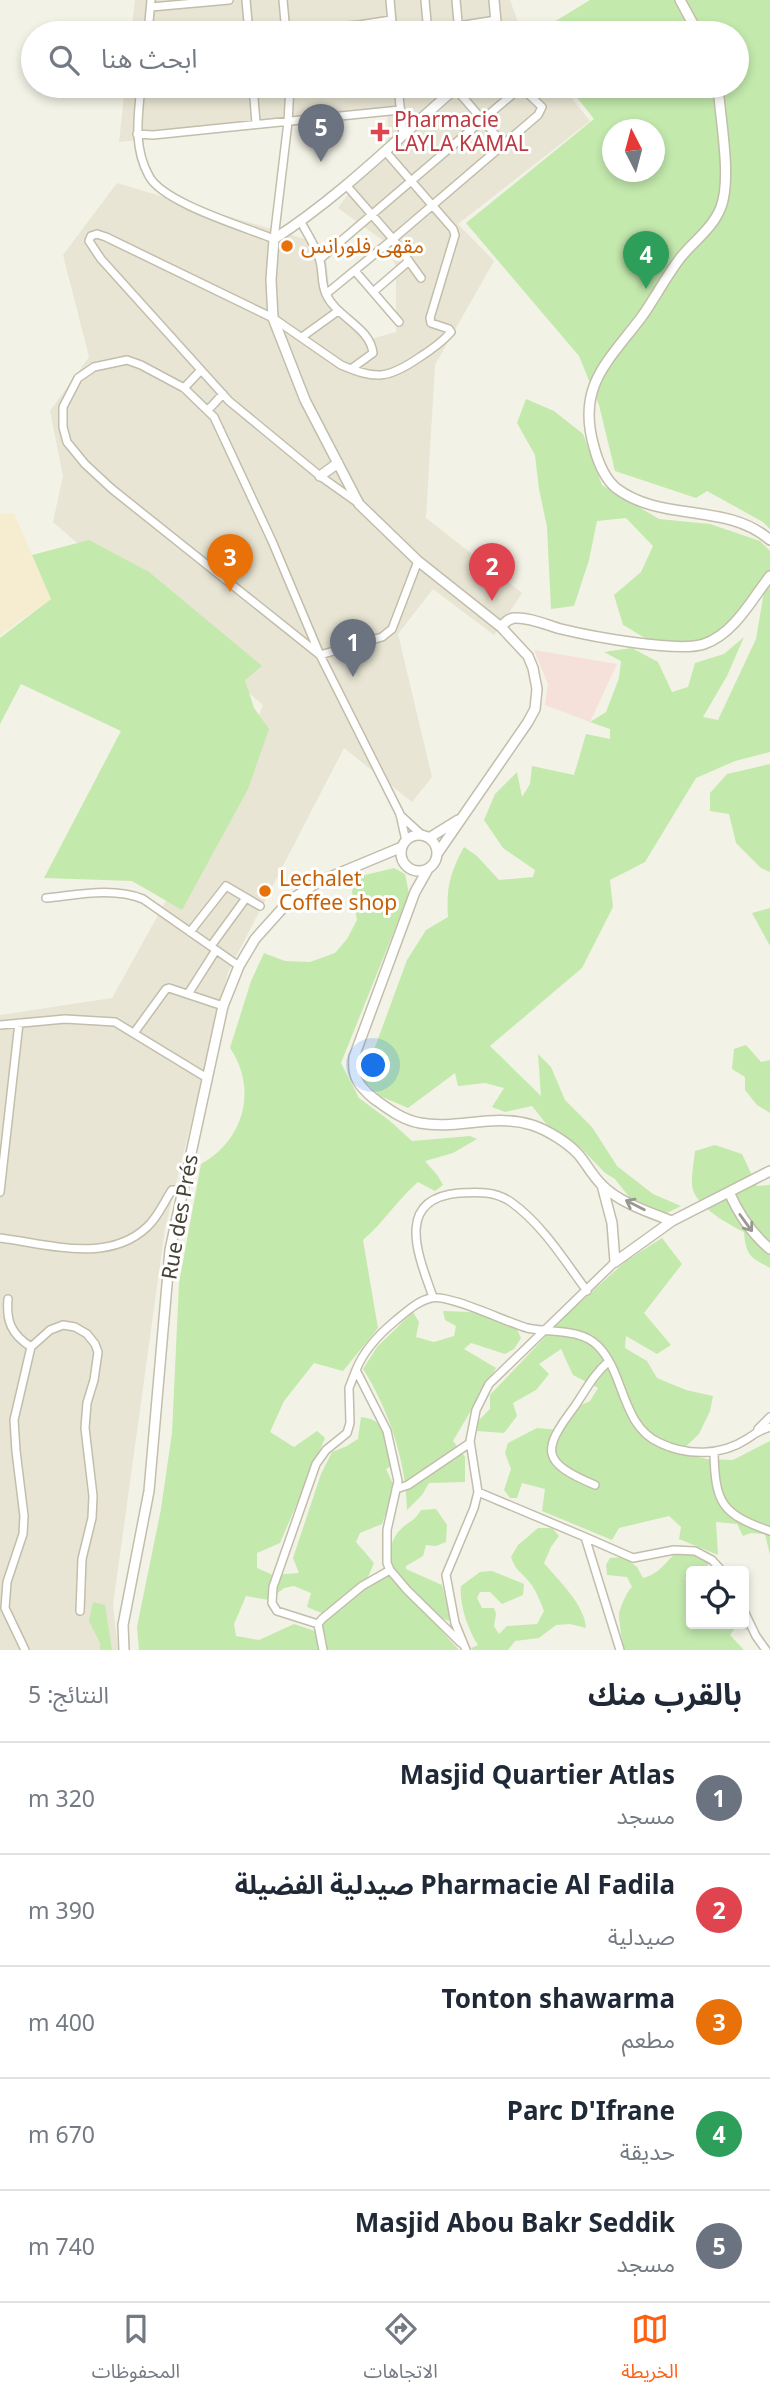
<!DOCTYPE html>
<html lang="ar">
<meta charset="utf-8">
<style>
body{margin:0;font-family:"Noto Sans","Noto Sans Arabic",sans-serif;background:#f2f2f3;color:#1f2937;direction:rtl}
.controls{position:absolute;right:21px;bottom:21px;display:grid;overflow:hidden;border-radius:7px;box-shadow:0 4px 10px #0003}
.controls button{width:63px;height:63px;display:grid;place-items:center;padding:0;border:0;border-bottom:2px solid #e0e1e3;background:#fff;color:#1f2937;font:35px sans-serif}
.compass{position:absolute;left:602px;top:119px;width:63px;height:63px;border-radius:50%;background:#fff;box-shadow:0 4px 10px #0003;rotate:354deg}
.you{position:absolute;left:374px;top:1066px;width:24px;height:24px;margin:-18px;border:5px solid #fff;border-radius:50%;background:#1a73e8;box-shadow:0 0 0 10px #1a73e833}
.badge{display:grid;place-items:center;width:46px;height:46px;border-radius:50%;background:#ff5f11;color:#fff;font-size:23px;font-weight:700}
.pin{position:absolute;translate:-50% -58px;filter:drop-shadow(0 2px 4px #0008)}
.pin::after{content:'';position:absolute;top:37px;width:24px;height:21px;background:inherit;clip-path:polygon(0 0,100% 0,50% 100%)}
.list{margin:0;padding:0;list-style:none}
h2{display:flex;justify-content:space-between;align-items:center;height:91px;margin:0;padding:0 28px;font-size:30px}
h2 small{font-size:23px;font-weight:400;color:#747a83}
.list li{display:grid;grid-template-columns:46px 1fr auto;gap:21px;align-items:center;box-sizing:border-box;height:112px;padding:0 28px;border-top:2px solid #e0e1e3}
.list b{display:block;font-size:26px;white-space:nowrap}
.list p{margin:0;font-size:23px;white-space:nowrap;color:#747a83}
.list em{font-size:23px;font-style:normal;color:#747a83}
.icon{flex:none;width:38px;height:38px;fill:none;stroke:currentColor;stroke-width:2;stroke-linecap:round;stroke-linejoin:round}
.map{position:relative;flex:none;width:770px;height:1650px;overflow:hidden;direction:ltr}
.search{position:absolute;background:#fff;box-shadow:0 4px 10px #0003;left:21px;right:21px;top:21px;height:77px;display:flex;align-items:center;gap:18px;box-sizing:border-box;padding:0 24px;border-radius:38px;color:#747a83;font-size:26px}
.sheet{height:651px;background:#fff}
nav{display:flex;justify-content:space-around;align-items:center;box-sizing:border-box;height:98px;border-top:2px solid #e0e1e3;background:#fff;font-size:19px;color:#747a83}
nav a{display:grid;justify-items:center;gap:4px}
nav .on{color:#ff5f11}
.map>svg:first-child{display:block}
</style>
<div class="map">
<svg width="770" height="1650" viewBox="0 0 770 1650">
<rect width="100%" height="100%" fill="#f3f2e6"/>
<!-- residential -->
<path fill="#e8e5d4" d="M135,0H510L522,33H131Z
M125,86H562L590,121L458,224L494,261L435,365L426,518L522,593L494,635L433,589L398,634L432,777L412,802L344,748L228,972L165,1229L113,1605L118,1650H0V1015L112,998L233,780L263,705L53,522L63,476L50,411L89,357L63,255L117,183L325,245L330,301L371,339L396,332V268L389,245L338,208L389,137L387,116L119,142Z"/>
<!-- commercial -->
<path fill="#f6edd0" d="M14,513L51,599L0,635V514Z"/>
<!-- medical -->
<path fill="#f5e1d9" d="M534,650L617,664L590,722L545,705L548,684Z"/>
<!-- green -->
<path fill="#c3e9ad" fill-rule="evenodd" d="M590,0H770V529L763,522L707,491L696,498L615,471L599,405L579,356L466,223L594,119L568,86H737V33H536ZM612,130H654V172H612Z
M526,399L554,411L583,434L602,485L659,519L710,524L760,541L770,551V752L735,761L696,778L645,862L610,880L613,907L582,968L490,1046L541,1096L538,1054L551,1067L565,1100L592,1127L617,1166L653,1194L681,1206L665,1214L630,1198L615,1179L605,1173L581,1148L551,1130L532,1106L505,1112L492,1107L504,1088L485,1083L458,1086L455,1073L408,1108L380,1096L363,1080L407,960L426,930L448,917C446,889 450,872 464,847L477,856L499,880L533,877L535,870L503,848L484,820L495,794L517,772L522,797L530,784L532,766L574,775L586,734L610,739V729L590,722L606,712L619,678L621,661L604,652L632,648L658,662L672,692L688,687L695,663L724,654L744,637L727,676L703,717L718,720L756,639L764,592C735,620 701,657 657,643C645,639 634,631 623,625L614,595L641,572L653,546L626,518L597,521L589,560L574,606L551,609L547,527L539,489L535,455L517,423Z
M89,540L149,572L262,666L245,680L254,708L269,729L248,789L182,910L132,881L44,878L121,731L21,684L0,724V638L51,599L32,555Z
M770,764V872L761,868L736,843L729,814L710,811V793L727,774Z
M394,868L405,874L409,894L341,1063L359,1098L390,1121L412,1141L470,1136L477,1139L453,1153L425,1161L438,1176L443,1185L435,1191L418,1182C397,1200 384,1222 363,1240L378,1328L343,1371L314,1363L284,1401L270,1432L294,1447L317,1431L325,1438L280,1543L257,1553V1568L273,1575L299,1573L293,1558L321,1474L332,1452L347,1446L358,1439L361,1417C389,1420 387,1442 393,1465L386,1469L395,1488L382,1524L360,1533L356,1542L374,1563L368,1577L384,1571C386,1559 392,1537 401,1529C410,1520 413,1523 421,1510L436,1509L447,1525L446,1542L436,1546L426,1545L423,1556L406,1566V1569L442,1585L449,1612V1621L441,1618L437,1626L459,1650H139L137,1627L161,1509L172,1433L179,1283L201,1164C244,1140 258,1089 230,1048L251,981L264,953L285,961L310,962L335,953L347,939L357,920L352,891L357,877ZM294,1586L311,1593L307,1607L324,1614L318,1632L294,1624L259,1640L236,1636L234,1624L246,1596L269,1600L284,1588Z
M770,908V946L752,913Z
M746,1045L761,1062L770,1060V1113L757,1105L745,1090V1077L732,1069L734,1049Z
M715,1145L742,1154L757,1186L770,1185V1268C750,1257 746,1256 744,1232C728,1224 699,1208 693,1190C690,1179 694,1163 695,1151Z
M662,1238L682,1264L644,1313L671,1345L657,1354L626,1336L625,1348L647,1361L657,1378L686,1390L713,1396L710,1411L699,1434L679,1453L707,1459L733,1460L770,1441V1555L765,1534L751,1533L743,1536L737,1524L716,1522L718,1555L679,1539L681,1527L669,1516L619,1528L612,1540L542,1511L545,1489L522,1483L517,1498H510L504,1490L511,1469L505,1453L508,1443L537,1428L559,1430L573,1409L590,1401L598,1388L573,1375L561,1349L539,1364L549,1374L536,1390L513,1403L517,1416L504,1433L477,1431L478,1421L490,1409V1395L566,1315L626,1261Z
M443,1311L470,1312L515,1325L521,1338L514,1349L505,1354L471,1343L464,1349L496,1368L453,1441L465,1457V1482L429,1483L422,1495L407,1510C406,1461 389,1410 363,1369L377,1347L413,1312L419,1322L416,1337L434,1342L454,1336L456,1326L445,1320Z
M538,1528H552L559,1536L551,1547L544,1563C559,1581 585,1605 586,1628L570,1624L556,1625L539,1638L515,1641L508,1650H472L471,1648L478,1645C468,1630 459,1604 461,1586L480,1572L492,1571L524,1584L523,1595L502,1604L490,1592H480L477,1598L482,1608H494L496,1614L494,1626L499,1634L507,1626L537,1624L544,1611C540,1601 537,1593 531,1584C523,1573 516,1572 511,1557L518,1545Z
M678,1551H699L710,1561L707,1567L691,1571L685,1579L691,1585V1624H744V1615L747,1630L735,1628L730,1635L744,1650H625C622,1644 619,1621 619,1614C620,1608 627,1591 632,1587L627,1577L607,1575L606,1565L610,1558L624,1557L637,1567L643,1578C661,1573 664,1563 678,1551Z
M93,1602L105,1605L112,1650H100V1643L89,1621Z"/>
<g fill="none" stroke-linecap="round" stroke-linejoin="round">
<defs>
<path id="minor" d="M246,0L249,33
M283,0L286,33
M390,0L393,33
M425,0L428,33
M456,0L459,33
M151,7L229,0
M458,26L496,20
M286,31L359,25L391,20
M148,33L151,0
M141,86C138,117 133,147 149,176C163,203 245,227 274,239L288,122L290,86
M253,86L256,123
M398,86L403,135
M290,87L305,86
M455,88L505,146
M137,134L153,135L400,110
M346,185L393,239L538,115L542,107L520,86
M301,222C307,234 317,248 320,261C323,272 321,284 326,294C336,317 370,327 373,353L351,369
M320,259L521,87
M355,271L399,322
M373,292L409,261
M326,294L393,239L421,278
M302,337L338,311
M184,388L201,370
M208,410L223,394
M358,503L320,476L229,401L101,259L89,241L91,236L97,234L106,237L273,318L341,365C376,380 388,379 420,357C431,350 442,342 451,332L449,329L431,323L430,318L455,235L453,229L385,151
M400,815L423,836
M406,841L400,814L320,655L272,541L214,417L184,388L141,365L127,360L94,367L78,378L63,407V427L67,442L85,464L112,489L320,655L382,637L392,629L418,561
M46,898C77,895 113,887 143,899L239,966
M190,932L226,886L260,906
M211,946L246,898
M188,994L216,950
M0,1025L65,1019L115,1022L207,1078
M134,1033L166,989L169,988L223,1006
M0,1192L19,1023
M0,1238C48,1244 108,1264 147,1227C158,1217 164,1202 172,1190H184
M433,1297C419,1257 393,1199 459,1193C478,1192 495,1191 511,1202C543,1225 564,1260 587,1291
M8,1299C6,1321 11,1334 31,1347
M758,1429L770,1417
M714,1452C715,1504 722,1514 770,1531
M595,1485C541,1462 541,1451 575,1406C586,1390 593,1375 608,1362
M396,1489L408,1485L470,1443
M478,1492L585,1537L620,1650
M585,1537L633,1558L674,1550L695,1551L712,1560L722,1571
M744,1611L756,1636L766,1650
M318,1624L277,1611L272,1603L273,1587L316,1464L326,1450L347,1433L350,1423L349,1388L356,1370
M461,1643L407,1590L390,1570L387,1563V1530L398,1481L387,1431L356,1370C364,1350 378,1335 395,1321C405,1313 417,1301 431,1298C449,1294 506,1322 527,1328C550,1333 580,1328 598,1346C625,1373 621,1426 660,1443C687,1456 721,1456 747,1439C755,1433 760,1430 770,1427
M25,1650L5,1608L7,1582L23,1534L24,1516L16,1451L14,1420L31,1347L50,1330L63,1325L75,1327L87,1334L95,1344L98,1352L94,1380L87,1403L85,1428L93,1496L92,1518L82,1559L80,1611
M323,1650L318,1624L322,1619L362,1586L390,1570
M466,1650L455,1623L446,1575L474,1508L478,1492L470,1441L476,1410L489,1384L615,1262"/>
<path id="tertiary" d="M494,0L497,33
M680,0L698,33
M718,86C720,118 732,178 721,207C713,228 694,241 681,257C667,275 656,296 643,315C609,361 576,385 594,447C598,462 604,478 616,488C662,523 727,502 770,540
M320,476L338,463
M501,627C505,622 508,619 514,618C529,617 547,625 561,629C590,636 678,653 704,644C734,634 752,599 770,576
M401 853a18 18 0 1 1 36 0a18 18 0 1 1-36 0Z
M429,838L458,820
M437,854L528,722L535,709L537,689L533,668L528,656L501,627L418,561L359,504L305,400L273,318L271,280L274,239C341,196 398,138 458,86
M428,869L415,892L354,1057C352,1077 358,1085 373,1098C387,1108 402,1120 420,1123C457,1130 493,1113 532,1125C547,1130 567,1142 578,1154C586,1163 592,1175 601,1184C618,1202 648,1212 672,1221
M602,1185L612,1223L615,1262
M729,1192C739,1215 751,1233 770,1249
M615,1262L672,1221L770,1171
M124,1650L123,1625L149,1491L170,1250L223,1006L239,966L255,939L289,901L318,882L402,847"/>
</defs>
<!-- minor casing -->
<use href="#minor" stroke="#c2beab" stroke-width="10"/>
<!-- tertiary casing -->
<use href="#tertiary" stroke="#c2beab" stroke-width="12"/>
<!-- minor -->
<use href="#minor" stroke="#fff" stroke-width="7"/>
<!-- tertiary -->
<use href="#tertiary" stroke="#fff" stroke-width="9"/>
</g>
<!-- one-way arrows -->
<defs><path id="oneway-shaft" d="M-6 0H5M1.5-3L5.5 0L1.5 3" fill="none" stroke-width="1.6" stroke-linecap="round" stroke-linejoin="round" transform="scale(1.75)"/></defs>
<g stroke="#999890">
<use href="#oneway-shaft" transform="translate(635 1205) rotate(-153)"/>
<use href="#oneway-shaft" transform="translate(746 1223) rotate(54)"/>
</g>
<!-- markers -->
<path fill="#e0444e" stroke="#fff" stroke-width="2.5" d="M376.5 121.5h7v7h7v7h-7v7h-7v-7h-7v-7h7z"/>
<g fill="#e8710a" stroke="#fff" stroke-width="2.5">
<circle cx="287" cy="246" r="7"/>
<circle cx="265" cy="891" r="7"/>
</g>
<g text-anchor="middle" stroke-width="6" stroke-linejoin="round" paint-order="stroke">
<!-- health labels -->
<g font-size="21" fill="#be3a42" stroke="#fff" text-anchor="start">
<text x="394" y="127">Pharmacie<tspan x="394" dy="24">LAYLA KAMAL</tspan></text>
</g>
<!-- food labels -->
<g font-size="21" fill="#c56008" stroke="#fff" text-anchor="start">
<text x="301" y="253">مقهى فلورانس</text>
<text x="279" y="886">Lechalet<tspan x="279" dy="24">Coffee shop</tspan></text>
</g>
<!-- street labels -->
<g font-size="21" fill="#464335" stroke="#fff">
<text transform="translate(180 1217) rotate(-80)" y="7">Rue des Prés</text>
</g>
</g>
</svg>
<div class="controls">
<button><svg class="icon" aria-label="locate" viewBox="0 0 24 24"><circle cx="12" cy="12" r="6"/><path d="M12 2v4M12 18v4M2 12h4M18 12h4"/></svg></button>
</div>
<svg class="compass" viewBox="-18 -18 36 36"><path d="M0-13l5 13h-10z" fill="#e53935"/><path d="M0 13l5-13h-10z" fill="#747a83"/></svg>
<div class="you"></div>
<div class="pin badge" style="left:353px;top:677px;background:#6b7280">1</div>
<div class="pin badge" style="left:492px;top:601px;background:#e0444e">2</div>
<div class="pin badge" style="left:230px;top:592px;background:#e8710a">3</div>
<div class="pin badge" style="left:646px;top:289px;background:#2e9e5b">4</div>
<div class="pin badge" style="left:321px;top:162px;background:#6b7280">5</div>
<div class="search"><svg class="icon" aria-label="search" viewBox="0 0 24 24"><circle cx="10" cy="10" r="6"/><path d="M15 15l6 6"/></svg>ابحث هنا</div>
</div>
<section class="sheet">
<h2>بالقرب منك<small>النتائج: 5</small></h2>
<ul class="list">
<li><span class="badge" style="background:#6b7280">1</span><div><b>Masjid Quartier Atlas</b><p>مسجد</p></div><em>320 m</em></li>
<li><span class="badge" style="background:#e0444e">2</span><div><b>Pharmacie Al Fadila صيدلية الفضيلة</b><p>صيدلية</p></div><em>390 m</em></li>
<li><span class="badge" style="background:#e8710a">3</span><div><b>Tonton shawarma</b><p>مطعم</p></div><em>400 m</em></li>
<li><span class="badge" style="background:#2e9e5b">4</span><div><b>Parc D'Ifrane</b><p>حديقة</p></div><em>670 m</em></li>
<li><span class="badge" style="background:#6b7280">5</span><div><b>Masjid Abou Bakr Seddik</b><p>مسجد</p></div><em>740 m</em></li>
</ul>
</section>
<nav>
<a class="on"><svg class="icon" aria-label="map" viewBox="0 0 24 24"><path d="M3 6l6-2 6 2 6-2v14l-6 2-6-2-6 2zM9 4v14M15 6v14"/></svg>الخريطة</a>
<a><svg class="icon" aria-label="directions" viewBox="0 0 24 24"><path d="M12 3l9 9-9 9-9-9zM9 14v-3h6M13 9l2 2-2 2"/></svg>الاتجاهات</a>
<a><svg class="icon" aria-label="saved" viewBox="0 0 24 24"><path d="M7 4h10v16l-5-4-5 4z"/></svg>المحفوظات</a>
</nav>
